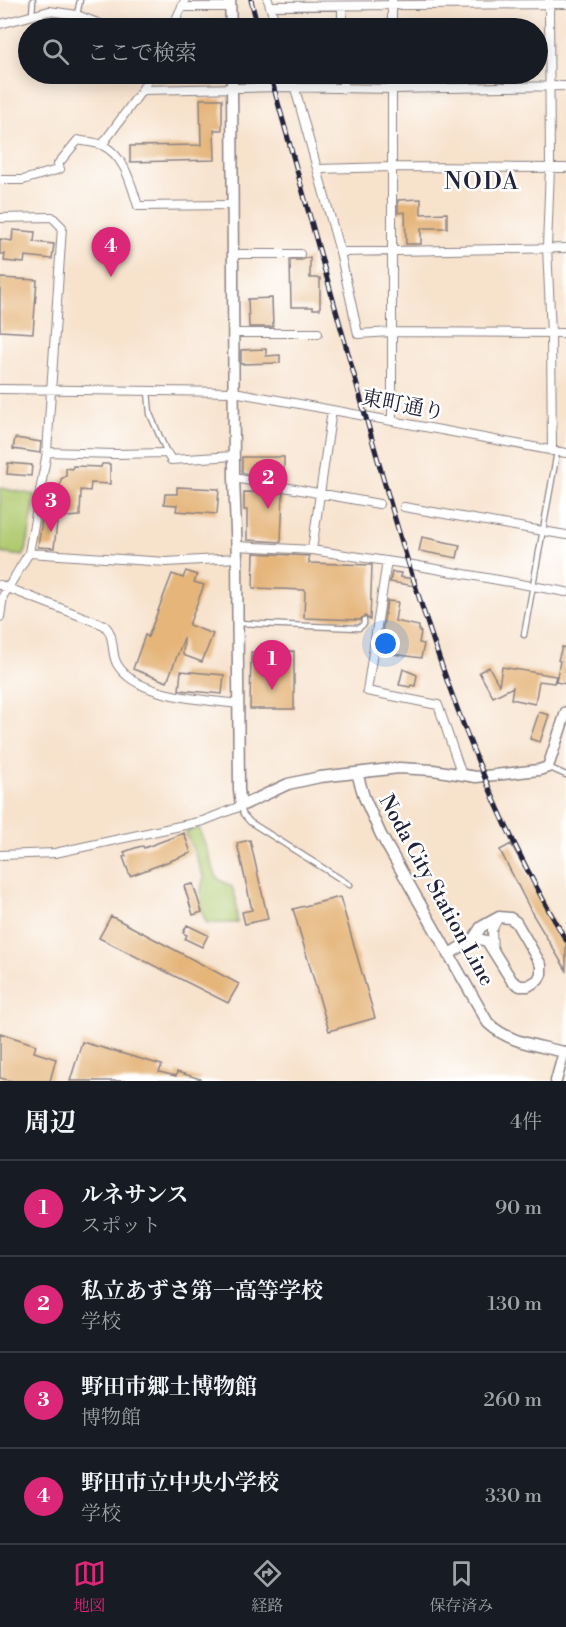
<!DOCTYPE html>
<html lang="ja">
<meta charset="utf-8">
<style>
body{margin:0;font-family:"Libre Bodoni","Noto Serif JP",serif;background:#20242c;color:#f1f3f6}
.you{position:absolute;left:386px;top:644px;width:21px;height:21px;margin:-15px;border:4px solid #fff;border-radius:50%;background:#1a73e8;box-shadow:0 0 0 9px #1a73e833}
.badge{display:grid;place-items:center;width:39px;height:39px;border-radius:50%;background:#db2777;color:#fff;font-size:20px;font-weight:700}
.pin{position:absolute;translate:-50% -50px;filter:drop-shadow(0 2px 3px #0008)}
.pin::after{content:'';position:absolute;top:32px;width:21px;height:18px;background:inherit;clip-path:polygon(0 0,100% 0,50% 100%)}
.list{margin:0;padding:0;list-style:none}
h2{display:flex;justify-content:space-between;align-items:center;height:78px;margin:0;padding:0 24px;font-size:26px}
h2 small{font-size:20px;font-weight:400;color:#9ea1a6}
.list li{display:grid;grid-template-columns:39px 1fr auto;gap:18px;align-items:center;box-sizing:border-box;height:96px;padding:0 24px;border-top:2px solid #363941}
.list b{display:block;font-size:22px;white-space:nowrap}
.list p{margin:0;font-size:20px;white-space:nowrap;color:#9ea1a6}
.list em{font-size:20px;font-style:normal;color:#9ea1a6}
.icon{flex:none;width:33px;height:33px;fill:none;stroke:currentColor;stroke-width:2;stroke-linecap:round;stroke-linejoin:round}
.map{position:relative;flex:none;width:566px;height:1081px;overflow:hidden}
.search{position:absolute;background:#171b24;box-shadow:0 3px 15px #0003;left:18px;right:18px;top:18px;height:66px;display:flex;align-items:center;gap:15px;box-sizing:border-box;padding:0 21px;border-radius:33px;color:#9ea1a6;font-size:22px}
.sheet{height:462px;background:#171b24}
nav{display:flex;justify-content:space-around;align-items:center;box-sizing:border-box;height:84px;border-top:2px solid #363941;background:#171b24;font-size:16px;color:#9ea1a6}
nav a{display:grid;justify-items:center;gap:3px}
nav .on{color:#db2777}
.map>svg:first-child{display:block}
</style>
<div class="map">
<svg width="566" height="1081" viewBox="0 0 566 1081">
<rect width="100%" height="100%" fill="#fff"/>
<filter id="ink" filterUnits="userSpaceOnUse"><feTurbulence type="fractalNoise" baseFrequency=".0167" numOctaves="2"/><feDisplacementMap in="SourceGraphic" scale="12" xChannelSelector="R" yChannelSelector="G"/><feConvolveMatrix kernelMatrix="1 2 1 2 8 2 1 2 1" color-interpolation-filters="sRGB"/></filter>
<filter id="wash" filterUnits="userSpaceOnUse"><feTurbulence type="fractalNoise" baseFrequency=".008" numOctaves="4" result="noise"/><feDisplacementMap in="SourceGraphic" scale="24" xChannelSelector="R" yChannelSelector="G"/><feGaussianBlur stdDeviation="1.35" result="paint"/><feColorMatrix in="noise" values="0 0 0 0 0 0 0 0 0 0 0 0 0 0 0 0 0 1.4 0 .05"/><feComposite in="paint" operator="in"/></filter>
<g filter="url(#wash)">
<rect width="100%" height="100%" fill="#f7e2cc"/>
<!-- green -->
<path fill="#b0ca70" stroke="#697656" stroke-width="1.5" d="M0,488L36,495L26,551L23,556L0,553Z
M199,828L217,878L232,887L236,899L237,923H207C199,912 199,892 204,878L186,832Z"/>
<g id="blocks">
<!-- building -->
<path fill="#e5b57a" d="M200,99H222V130H214L215,160L130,162V146L201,145Z
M421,199V214L447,213V228H421V244H406L405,212L398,213V200Z
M13,230L35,232L34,242L54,244L52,259L25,256L24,263L4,261L5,254H0V239L12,241Z
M310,257V278H320V309H313V307H291L290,260H301Z
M0,278L37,280L33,333L0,331Z
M272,298L273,327H249L248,299Z
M266,349V356L280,355V363L241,364V350Z
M15,438L41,442L40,453L13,449Z
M242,457H284V479L242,473Z
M8,463L32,465L31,476L7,474Z
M102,464H110V484L91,483L90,491L81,490L80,516L66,517L67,496L54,495L51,514L58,515L54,548L38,547L47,487L60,489L61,479L66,476V468L72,469L73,466L101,467Z
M177,487L219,489L217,514L176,511L177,505L164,504L165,494H177Z
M244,492L283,493L281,542L247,540V510H244Z
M422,537L460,545L457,558L419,551Z
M254,553L309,556V563L372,565L370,620L365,616L360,620L304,618L305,590L253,588Z
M186,571L197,575L194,582L204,585L189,625L213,634L202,662L183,655L184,638L167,682L133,669L145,635L148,637L172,574L183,578Z
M392,572L401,573L400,577L416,579L415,586L390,582Z
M387,601L398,602L395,621L419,626V631L421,632L419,643L424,644L421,658L379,652Z
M562,647L566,648V684L556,682L560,661L558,660Z
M294,651V709H250L251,652Z
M489,667L499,685L502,667L556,676L554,683L539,681L535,704L511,699L513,687L493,697L479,672Z
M403,669L417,675L415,686L411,685L410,687L399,685Z
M181,671L224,675L222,694L179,690Z
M539,712L549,715L540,742L530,739Z
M184,833L191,853L130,876L123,857L126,856L124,852L138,847L143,846L144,848Z
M250,840L268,919L245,924L242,912L252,910L237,843Z
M511,844L566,943V970L533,915L500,850Z
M193,884L202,912L193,915L184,886Z
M340,897L375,1018L329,1031L293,909Z
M111,916L239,984L228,1003L99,938Z
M187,925L208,935L202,947L185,939L187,935L183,933Z
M0,1033L36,1045L34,1052L56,1059L50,1081H12L0,1078Z
M82,1042L162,1065L159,1072L176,1076L177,1072L201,1079V1081H70Z"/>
</g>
</g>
<g filter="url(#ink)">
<use href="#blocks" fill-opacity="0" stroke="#8c8284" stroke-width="1.5"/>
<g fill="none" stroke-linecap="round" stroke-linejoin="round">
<defs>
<path id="service" d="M32,15L33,0
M77,15L80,0
M148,391L150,414L167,453
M237,623L359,628L364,624V620
M524,635L557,452
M548,767L566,775
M241,806L243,814L250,822L350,885"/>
<path id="minor" d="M268,0L277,28
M392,0V28
M549,0L550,168L547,247L551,333L552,451
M270,6L566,4
M342,6V28
M183,7H231
M0,24L49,11L77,15L110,28
M172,28L185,0
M291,74L340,252L358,334L392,332L566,333
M343,74V89
M392,74V421
M142,90L282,87L392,89L566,86
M102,145L142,90L151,74
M318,169L392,167L566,168
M0,180H23L60,169L58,164L78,140C85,142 95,142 102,145C125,156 131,184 138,206L232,205
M0,218L52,217L62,227L47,452L29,553L3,596L0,617
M340,252L566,248
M232,254H300
M233,333H318
M0,389L234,392L566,453
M47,452L114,454L167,453L171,460L234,456
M234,478L379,504
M404,507L566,535
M236,546L312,550L413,565L566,592
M312,550L332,410
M29,553L166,562L237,558
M387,561L367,691L438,705L462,775
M0,585L104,625C116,636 110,651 117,664C137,698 203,699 238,704
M0,855L55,853L203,821L241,806
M493,950L492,930L499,917"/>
<path id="tertiary" d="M230,0L231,28
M232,74L234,478L237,558L239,789L241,806L288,784L320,777L399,768L433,770L476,777L539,770L548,767L566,712
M357,773L364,797L381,835L488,1023C509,1043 536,1045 564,1052L556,1081
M448,955L474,938L481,927L499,917L510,918L516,922L541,965V974L538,980L528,986H520L512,981L487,941L474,938"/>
</defs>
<!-- service casing -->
<use href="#service" stroke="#8c8284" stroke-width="7"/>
<!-- minor casing -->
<use href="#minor" stroke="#8c8284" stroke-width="10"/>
<!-- tertiary casing -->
<use href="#tertiary" stroke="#8c8284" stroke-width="13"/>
<!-- service -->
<use href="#service" stroke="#fff" stroke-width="4.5"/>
<!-- minor -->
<use href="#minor" stroke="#fff" stroke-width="8"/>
<!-- tertiary -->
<use href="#tertiary" stroke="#fff" stroke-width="10"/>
<defs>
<path id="rail" d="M251,0L258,28
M270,74C303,191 335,308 368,425C418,602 471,781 566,940"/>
</defs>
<!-- rail casing -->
<use href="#rail" stroke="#22223b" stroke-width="5"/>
<!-- rail -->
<use href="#rail" stroke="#fff" stroke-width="3" stroke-dasharray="9" stroke-linecap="butt"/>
</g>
</g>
<g text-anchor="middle" stroke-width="5" stroke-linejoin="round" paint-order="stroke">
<!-- street labels -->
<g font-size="21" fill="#22223b" stroke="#fff">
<text transform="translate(403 405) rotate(11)" y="7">東町通り</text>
<text transform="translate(437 890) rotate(61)" y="7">Noda City Station Line</text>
</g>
<!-- quarter labels -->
<g font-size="24" letter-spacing="1.5" fill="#22223b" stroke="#fff">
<text x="482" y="189">NODA</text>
</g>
</g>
</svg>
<div class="you"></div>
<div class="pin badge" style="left:272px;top:690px">1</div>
<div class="pin badge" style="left:268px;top:509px">2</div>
<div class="pin badge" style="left:51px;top:532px">3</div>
<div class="pin badge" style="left:111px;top:277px">4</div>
<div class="search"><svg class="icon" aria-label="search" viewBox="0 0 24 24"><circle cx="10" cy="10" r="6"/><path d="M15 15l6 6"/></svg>ここで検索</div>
</div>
<section class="sheet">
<h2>周辺<small>4件</small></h2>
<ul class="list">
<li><span class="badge">1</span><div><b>ルネサンス</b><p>スポット</p></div><em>90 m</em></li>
<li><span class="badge">2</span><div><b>私立あずさ第一高等学校</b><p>学校</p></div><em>130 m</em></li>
<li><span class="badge">3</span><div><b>野田市郷土博物館</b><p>博物館</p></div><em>260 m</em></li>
<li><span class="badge">4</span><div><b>野田市立中央小学校</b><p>学校</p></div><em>330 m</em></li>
</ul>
</section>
<nav>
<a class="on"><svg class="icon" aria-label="map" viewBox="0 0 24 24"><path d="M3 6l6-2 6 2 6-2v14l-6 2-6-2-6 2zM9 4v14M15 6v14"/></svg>地図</a>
<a><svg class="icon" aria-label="directions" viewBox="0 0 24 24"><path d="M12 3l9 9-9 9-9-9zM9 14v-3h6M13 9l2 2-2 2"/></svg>経路</a>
<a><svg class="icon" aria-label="saved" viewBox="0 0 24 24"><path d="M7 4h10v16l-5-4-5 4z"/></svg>保存済み</a>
</nav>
